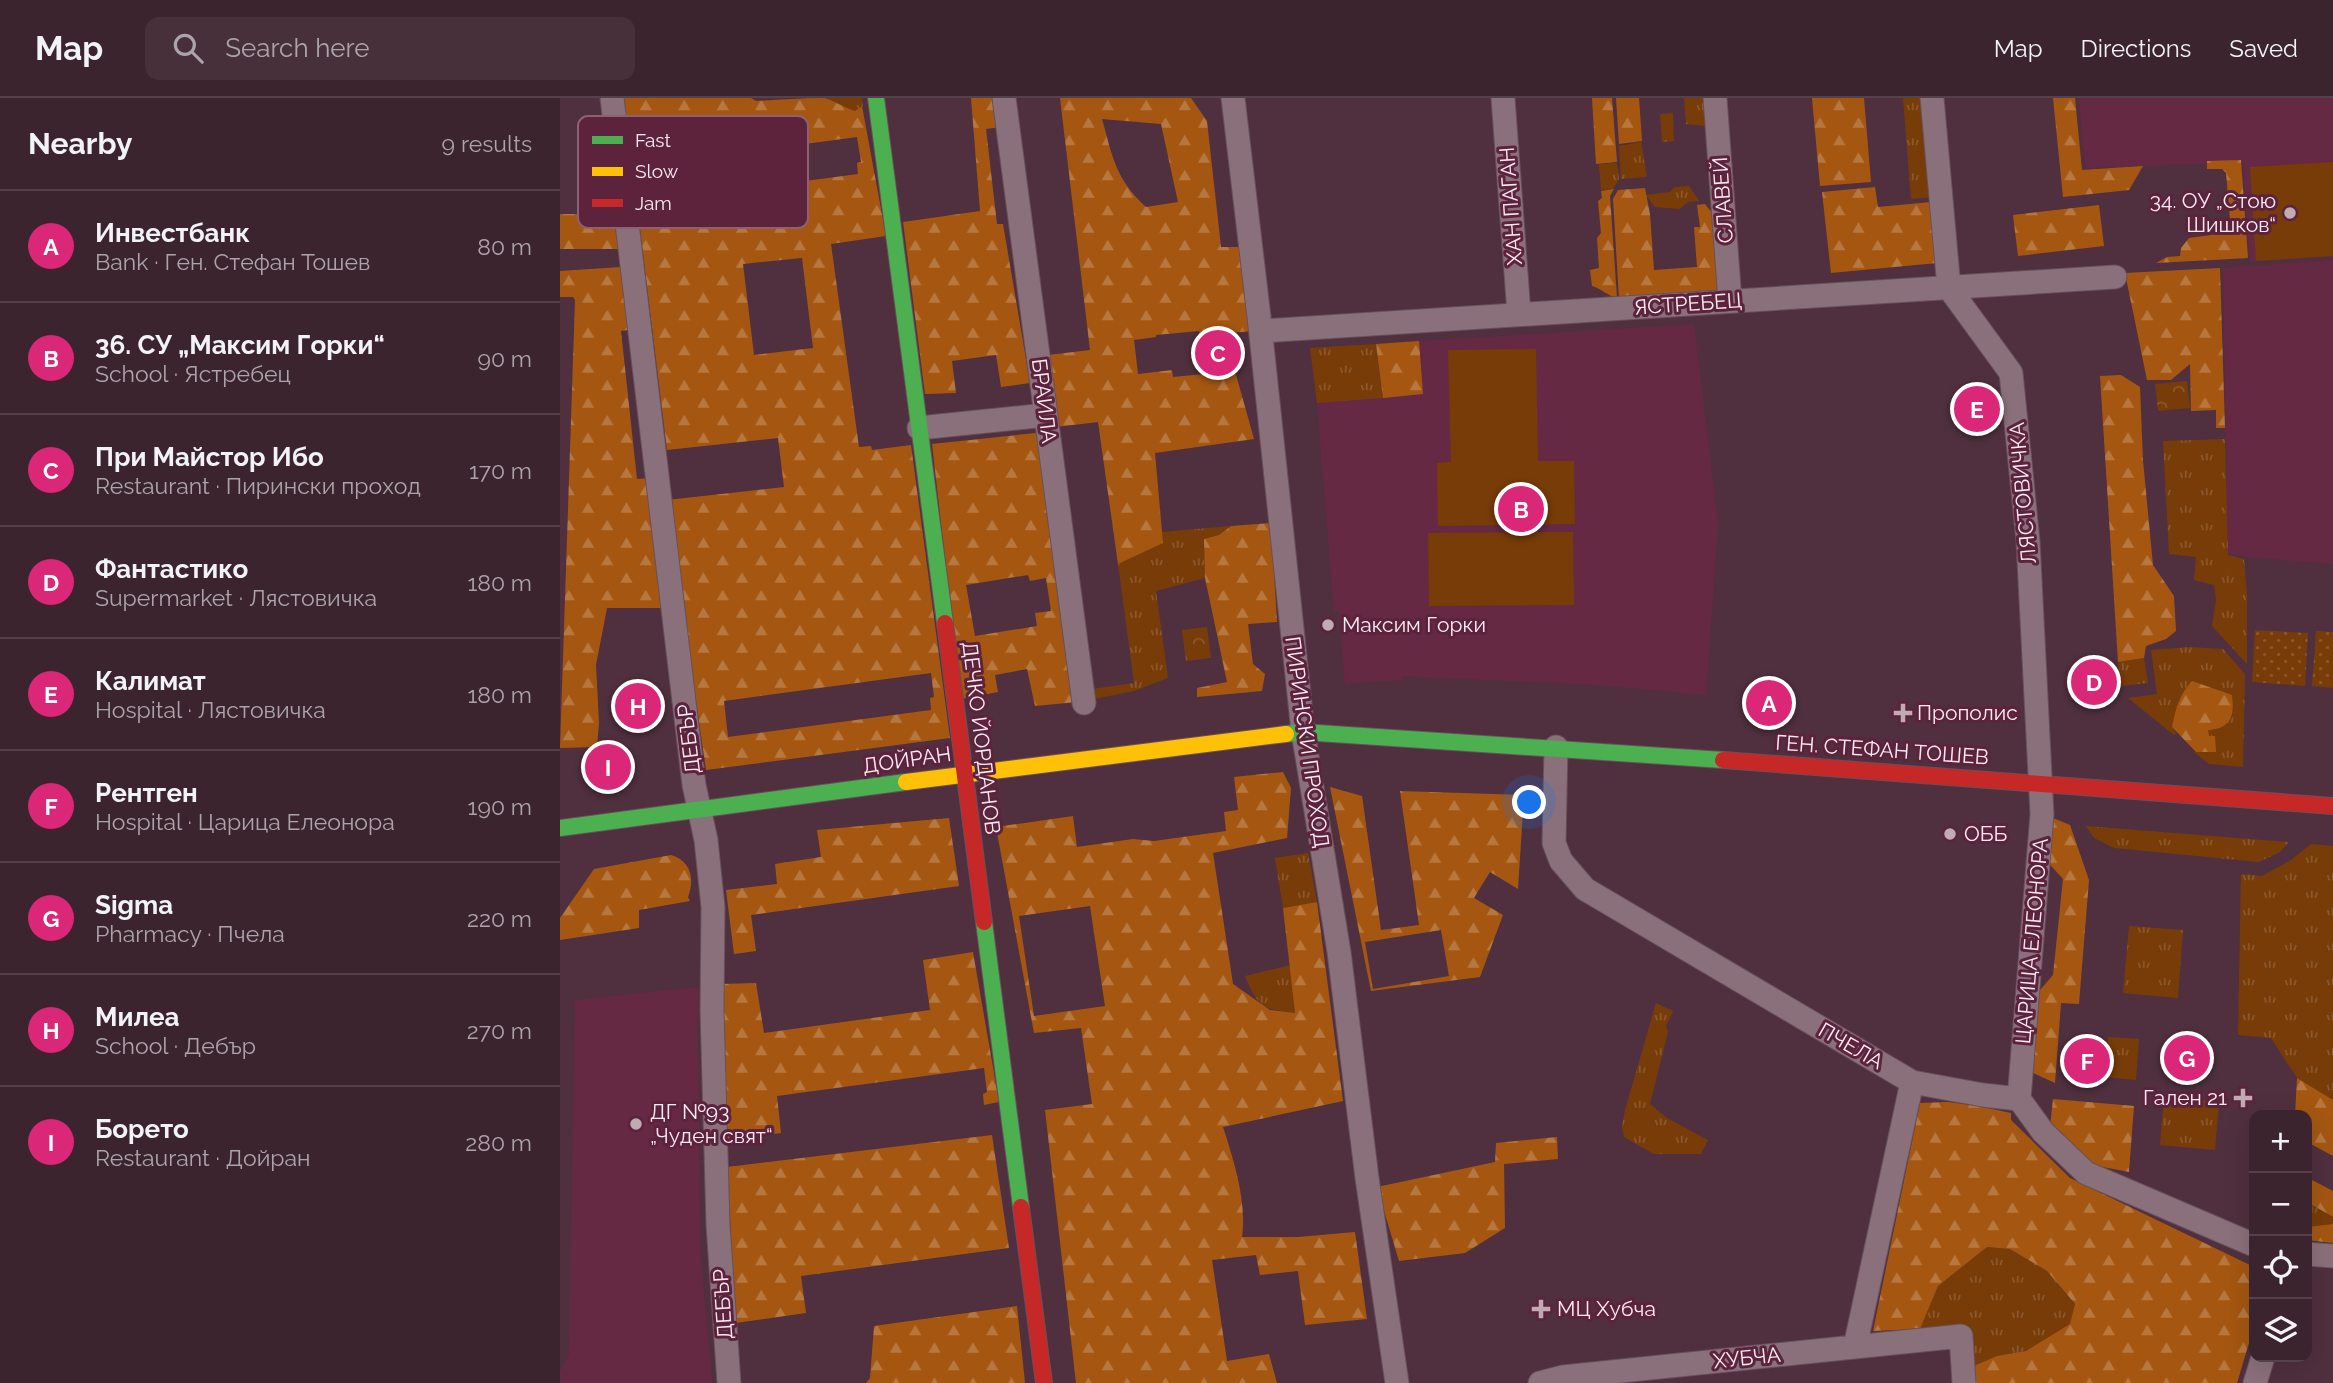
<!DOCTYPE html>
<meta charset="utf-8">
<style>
body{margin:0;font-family:Raleway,sans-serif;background:#47303a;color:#f1f3f6}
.controls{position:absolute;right:21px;bottom:21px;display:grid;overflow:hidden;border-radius:14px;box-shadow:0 7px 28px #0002}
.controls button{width:63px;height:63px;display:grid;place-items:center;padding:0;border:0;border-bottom:2px solid #55414a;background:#3c242e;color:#f1f3f6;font:35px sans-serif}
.you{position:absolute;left:970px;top:705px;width:24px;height:24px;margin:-18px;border:5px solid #fff;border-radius:50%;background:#1a73e8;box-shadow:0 0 0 10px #1a73e833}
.badge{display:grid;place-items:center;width:46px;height:46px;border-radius:50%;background:#db2777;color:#fff;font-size:23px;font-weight:700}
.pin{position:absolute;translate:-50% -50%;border:4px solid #fff;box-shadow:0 2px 7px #0006}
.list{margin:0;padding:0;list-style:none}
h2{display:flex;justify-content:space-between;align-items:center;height:91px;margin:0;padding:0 28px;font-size:30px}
h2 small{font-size:23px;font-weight:400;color:#aca4aa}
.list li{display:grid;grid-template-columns:46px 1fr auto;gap:21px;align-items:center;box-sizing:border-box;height:112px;padding:0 28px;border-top:2px solid #55414a}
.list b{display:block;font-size:26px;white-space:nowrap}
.list p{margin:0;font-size:23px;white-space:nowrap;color:#aca4aa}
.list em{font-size:23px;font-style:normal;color:#aca4aa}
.icon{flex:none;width:38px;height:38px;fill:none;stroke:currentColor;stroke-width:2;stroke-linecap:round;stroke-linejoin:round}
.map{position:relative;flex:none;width:1773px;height:1285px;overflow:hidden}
header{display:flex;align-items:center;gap:42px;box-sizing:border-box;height:98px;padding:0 35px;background:#3c242e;border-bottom:2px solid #55414a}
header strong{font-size:33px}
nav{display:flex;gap:38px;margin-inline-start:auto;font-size:24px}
.search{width:490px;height:63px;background:#47303a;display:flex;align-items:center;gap:18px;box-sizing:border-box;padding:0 24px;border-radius:14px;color:#aca4aa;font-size:26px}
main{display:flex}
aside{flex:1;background:#3c242e}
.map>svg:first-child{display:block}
</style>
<header>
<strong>Map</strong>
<div class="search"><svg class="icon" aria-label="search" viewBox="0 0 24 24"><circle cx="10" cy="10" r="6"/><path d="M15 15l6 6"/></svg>Search here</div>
<nav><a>Map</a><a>Directions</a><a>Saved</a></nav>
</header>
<main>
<aside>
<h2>Nearby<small>9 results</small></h2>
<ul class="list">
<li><span class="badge">A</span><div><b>Инвестбанк</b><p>Bank · Ген. Стефан Тошев</p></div><em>80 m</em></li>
<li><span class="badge">B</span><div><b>36. СУ „Максим Горки“</b><p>School · Ястребец</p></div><em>90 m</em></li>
<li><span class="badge">C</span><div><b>При Майстор Ибо</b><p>Restaurant · Пирински проход</p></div><em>170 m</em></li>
<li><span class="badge">D</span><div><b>Фантастико</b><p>Supermarket · Лястовичка</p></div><em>180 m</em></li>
<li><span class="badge">E</span><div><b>Калимат</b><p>Hospital · Лястовичка</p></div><em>180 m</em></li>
<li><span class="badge">F</span><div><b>Рентген</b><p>Hospital · Царица Елеонора</p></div><em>190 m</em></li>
<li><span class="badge">G</span><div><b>Sigma</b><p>Pharmacy · Пчела</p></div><em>220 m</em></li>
<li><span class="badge">H</span><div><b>Милеа</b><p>School · Дебър</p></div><em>270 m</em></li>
<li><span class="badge">I</span><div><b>Борето</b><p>Restaurant · Дойран</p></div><em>280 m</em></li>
</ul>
</aside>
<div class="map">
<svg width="1773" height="1285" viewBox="0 0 1773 1285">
<defs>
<pattern id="grass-tufts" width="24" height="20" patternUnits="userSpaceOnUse" patternTransform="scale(1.75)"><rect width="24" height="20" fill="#773c08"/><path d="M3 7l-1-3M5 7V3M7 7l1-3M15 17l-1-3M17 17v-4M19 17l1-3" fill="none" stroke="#8b582c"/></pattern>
<pattern id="forest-firs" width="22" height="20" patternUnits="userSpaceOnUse" patternTransform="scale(1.75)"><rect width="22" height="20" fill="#a55711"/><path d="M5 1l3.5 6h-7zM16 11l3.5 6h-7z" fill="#b77840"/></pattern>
<pattern id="park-crowns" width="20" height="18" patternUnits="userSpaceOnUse" patternTransform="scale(1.75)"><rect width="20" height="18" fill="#773c08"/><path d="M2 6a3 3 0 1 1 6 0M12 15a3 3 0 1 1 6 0" fill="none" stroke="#8b582c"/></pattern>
<pattern id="garden-dots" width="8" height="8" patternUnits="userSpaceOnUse" patternTransform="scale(1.75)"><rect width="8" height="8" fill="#773c08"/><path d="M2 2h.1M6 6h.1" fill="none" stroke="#8b582c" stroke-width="1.8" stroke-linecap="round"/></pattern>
</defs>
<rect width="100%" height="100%" fill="#50303e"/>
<!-- built -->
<path fill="#662944" d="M1519,0H1773V159L1690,164L1683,64L1525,70Z
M1773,162V466L1687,459L1668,456L1663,170Z
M1134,226L1158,425L1146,597L1037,587L843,578V582L785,586L779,513H774L757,305L750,250Z
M138,889L140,1150L152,1285H0V1273L9,1257L15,902Z"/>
<!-- grass -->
<path fill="url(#grass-tufts)" d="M267,0H302L303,8L295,13L282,10Z
M1124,0H1153L1155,29L1126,26Z
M1343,0H1364L1373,99L1351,101Z
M1113,15L1114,43L1102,44L1100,16Z
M1081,44L1087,79L1061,81L1059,48Z
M1057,65L1059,81L1053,91L1041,92L1039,66Z
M1129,88L1139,103L1128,104L1120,111L1095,109L1086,97L1110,94L1115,89Z
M816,246L823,300L757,305L750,250Z
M1665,341L1668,457L1684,461L1687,497V566L1652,528L1656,502L1654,487L1634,482L1636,459L1609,456L1603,343Z
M671,428L659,437L644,441L645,480L596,493L608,580L574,593L534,601L532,591L574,585L558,466L602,445V434Z
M1630,549L1663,551L1685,576L1683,669L1649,666L1634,654H1655L1654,638H1648V631L1669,623L1673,616L1612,629L1616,635L1614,637L1568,600L1597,596L1591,552Z
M1584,560L1588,585L1561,588L1558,564Z
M1526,728L1729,744L1720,754L1699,764L1554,750L1534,740Z
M1751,746L1773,748V1002L1737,980L1711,940L1678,937L1681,776L1702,778L1731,762Z
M748,755L757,804L723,810L715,760Z
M1569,828L1623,832L1618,900L1563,895Z
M731,867L735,915C702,911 698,909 685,878Z
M1096,905L1113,913L1106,928L1108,934L1090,1006L1107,1020L1148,1042L1141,1056H1094L1064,1039L1062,1029L1065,1012Z
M1548,939L1579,941L1576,982L1545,979Z
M1604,999L1659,1004L1655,1052L1600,1047Z
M1747,1104L1773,1119V1126L1747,1129Z
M1427,1149L1450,1151L1487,1173L1515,1207L1510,1227L1466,1253L1437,1258L1409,1270L1406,1231H1360L1378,1188Z"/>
<!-- forest -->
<path fill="url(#forest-firs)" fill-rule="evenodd" d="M64,0H191L196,3C218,2 241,0 264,0C271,1 284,10 295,13L302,8L326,138L271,146L299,349L311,348L312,352L351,347L390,640L146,672L107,402L224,389L218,340L107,352ZM297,39L301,64L297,65L298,76L95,103L90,67ZM242,160L253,250L194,257L183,166ZM371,575L374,599L370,600L371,612L168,639L164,603Z
M411,0H437L441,29L426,31L437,126H443L470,285L441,289L436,257L392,263L396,295L365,296L343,124L420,113Z
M500,0H631L647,23L661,149H681L694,233L640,237L639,233L596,237V239L574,242L578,276L612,272L613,279L675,273L694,341L595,355L603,445L558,466L538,324L496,329L488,257L530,252ZM542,21L601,26L618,104L586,109C555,80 553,60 542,21Z
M1032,0H1052L1057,64L1036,66Z
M1056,0H1079L1082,43L1059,46Z
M1252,0H1304L1311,84L1260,88Z
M1493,0H1515L1522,72L1583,68L1569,92L1503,99Z
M51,62L64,151H0V116H17L19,67Z
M1681,62L1688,160L1596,165L1607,159L1620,158L1621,150L1629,140L1666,135L1671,132L1666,75L1662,71H1647V63Z
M1315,89L1318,109L1371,104L1377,165L1271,175L1262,94Z
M1085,90L1090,116L1094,172L1137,169L1134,129H1140L1137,107L1145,106L1157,121L1162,193L1059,200L1053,101L1058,92Z
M1054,91L1050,98L1057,200C1048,198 1042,191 1032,188L1030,172L1039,170L1037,140L1041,135L1038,103L1042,100L1041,93Z
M1539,107L1544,148L1458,158L1453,117Z
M61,169L75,231L61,233L77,381L91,380L106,510H47L36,567L39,625L37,649L0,650L15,202L13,199H0V173Z
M1660,170L1665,330H1656V312L1631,313L1630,266L1611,282H1587L1565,175Z
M859,243L863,296L823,300L816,246Z
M1561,277L1580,289L1583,363L1593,467L1614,498L1616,533L1606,541L1586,548L1584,560L1558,564L1540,278Z
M476,335L517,604L475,608L467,571L435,577L438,594L401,601L372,346ZM468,477L470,483L486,480L491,513L475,515L477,528L415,538L406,487Z
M711,425L717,524L688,526L693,566L705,576L702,593L637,599V590L667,584L645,480L644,441L659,437L671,428Z
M1632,583L1672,597C1674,617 1673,630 1648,632L1649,638H1655L1656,654H1636L1612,629C1616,610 1619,597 1632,583Z
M723,674L731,690L727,740L653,755L673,886L710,912L735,915L723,810L757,804L783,1003L663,1029C674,1063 687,1104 682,1139H738L795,1134L807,1221L745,1227L738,1173L700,1177L696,1157L652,1162L667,1263L709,1256L717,1285H516L485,1012L532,1006L521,930L474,935L436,729L513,718L517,749L573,741L594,743L666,733L664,714L678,712L674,679ZM530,808L545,908L474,918L459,818Z
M770,689L802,698L821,832L859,827L840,693L964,697L958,791L930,774L914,800L943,817L920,879L811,893ZM881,832L889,878L813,891L805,844Z
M1488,718L1510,727L1529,782L1519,906L1501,905L1495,985L1469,973L1475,898L1493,877L1503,781L1485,761Z
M389,720L399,788L191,817L196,853L174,856L166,792L217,786L215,766L261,759L257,732Z
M111,757C131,763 135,781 128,799L130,803L79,812V830L0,842V820L34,771Z
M413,854L439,1004L424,1007L423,996L427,994L424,970L217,998L221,1035L163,1042L160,886L196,885L204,935L370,912L363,862Z
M1737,980L1773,1002V1058L1747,1044V1017H1735Z
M1493,1001L1574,1008L1569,1074L1527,1066L1490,1029Z
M1388,1004L1418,1008L1451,1015V1022L1510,1080L1694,1169V1228L1677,1285H1411L1409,1270L1437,1258L1466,1253L1510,1226L1515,1206L1487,1173L1450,1151L1427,1149L1378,1188L1360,1231L1313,1233L1360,1005Z
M432,1037L449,1150L241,1178L246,1215L176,1225L167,1069Z
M997,1039L998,1061L944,1066L945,1130L905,1155L839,1163L817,1089L935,1064L936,1045Z
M1750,1081L1773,1093V1119L1747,1104V1085Z
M1773,1126V1145L1747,1142V1129Z
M457,1208L465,1285H306L310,1280L314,1228Z"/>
<!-- park -->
<path fill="url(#park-crowns)" d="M1627,283L1630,310L1598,313L1595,286Z
M647,529L651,560L626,563L622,532Z"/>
<!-- garden -->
<path fill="url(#garden-dots)" d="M1695,532L1748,535L1745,588L1692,584Z
M1756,533L1773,534V590L1752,588Z"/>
<!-- pitch -->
<path fill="#773c08" d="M1773,64V158L1696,163L1690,69Z
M976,251L978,363H1014L1015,426L878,428L877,365L891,364L888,252Z
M1013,434L1014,507L869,508L868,435Z"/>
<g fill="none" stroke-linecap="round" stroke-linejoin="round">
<defs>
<path id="street" d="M52,0L134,687L146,742L153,809L152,912L158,1127L169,1285
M444,0L524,605
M673,0L699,219L743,634L779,854L807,1080L837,1285
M943,0L959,216
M1155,0L1170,203
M1372,0L1389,190L1451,275L1468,443L1482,716L1459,1001
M701,233L1555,179
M359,330L486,317
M996,649L994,745L1001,763L1025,791L1352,984L1423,997L1459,1001L1483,1034L1526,1075L1694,1147
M1747,1156L1773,1158
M1295,1249L1352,984
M980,1285L1003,1279L1401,1238L1404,1285
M1695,1285L1703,1259"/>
<path id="fast" d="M316,0L385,525
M726,636L743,634L1163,662
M0,730L346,684
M424,824L461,1109"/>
<path id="slow" d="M346,684L726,636"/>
<path id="jam" d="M385,525L424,824
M1163,662L1773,708
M461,1109L484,1285"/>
</defs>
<!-- street casing -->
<use href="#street" stroke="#67505b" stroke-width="25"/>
<!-- fast casing -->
<use href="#fast" stroke="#67505b" stroke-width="18"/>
<!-- slow casing -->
<use href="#slow" stroke="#67505b" stroke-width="18"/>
<!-- jam casing -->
<use href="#jam" stroke="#67505b" stroke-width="18"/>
<!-- street -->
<use href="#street" stroke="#8a707a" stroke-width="23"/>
<!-- fast -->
<use href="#fast" stroke="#4caf50" stroke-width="16"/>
<!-- slow -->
<use href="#slow" stroke="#ffc107" stroke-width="16"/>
<!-- jam -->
<use href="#jam" stroke="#c62828" stroke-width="16"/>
</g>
<!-- markers -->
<g fill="#c0abb3" stroke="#5d233d" stroke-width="2.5">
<circle cx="1730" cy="115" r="7"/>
<circle cx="768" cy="527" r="7"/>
<path d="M1339.5 604.5h7v7h7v7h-7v7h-7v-7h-7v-7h7z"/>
<circle cx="1390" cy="736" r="7"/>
<path d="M1679.5 989.5h7v7h7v7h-7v7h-7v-7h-7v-7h7z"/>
<circle cx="76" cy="1026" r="7"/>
<path d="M977.5 1200.5h7v7h7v7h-7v7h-7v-7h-7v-7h7z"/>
</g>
<g text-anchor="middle" stroke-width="6" stroke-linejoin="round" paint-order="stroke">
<!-- street labels -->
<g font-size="21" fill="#fcedf2" stroke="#5d233d">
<text transform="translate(1163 102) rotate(-94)" y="7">СЛАВЕЙ</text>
<text transform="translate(951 108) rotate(-94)" y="7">ХАН ПАГАН</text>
<text transform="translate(1128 206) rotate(-4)" y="7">ЯСТРЕБЕЦ</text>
<text transform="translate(484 303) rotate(83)" y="7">БРАИЛА</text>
<text transform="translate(1463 395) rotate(-95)" y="7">ЛЯСТОВИЧКА</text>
<text transform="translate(421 640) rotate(83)" y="7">ДЕЧКО ЙОРДАНОВ</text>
<text transform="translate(129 641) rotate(-97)" y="7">ДЕБЪР</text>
<text transform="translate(747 644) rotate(82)" y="7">ПИРИНСКИ ПРОХОД</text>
<text transform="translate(1322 652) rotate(4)" y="7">ГЕН. СТЕФАН ТОШЕВ</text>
<text transform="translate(347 662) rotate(-8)" y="7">ДОЙРАН</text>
<text transform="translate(1472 843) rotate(-85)" y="7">ЦАРИЦА ЕЛЕОНОРА</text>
<text transform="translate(1291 948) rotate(30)" y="7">ПЧЕЛА</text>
<text transform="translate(163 1206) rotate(-94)" y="7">ДЕБЪР</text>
<text transform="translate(1187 1260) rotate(-6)" y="7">ХУБЧА</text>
</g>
<!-- poi labels -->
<g font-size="21" fill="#fcedf2" stroke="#5d233d" text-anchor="start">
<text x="1716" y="110" text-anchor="end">34. ОУ „Стою<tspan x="1716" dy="24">Шишков“</tspan></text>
<text x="782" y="534">Максим Горки</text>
<text x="1357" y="622">Прополис</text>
<text x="1404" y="743">ОББ</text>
<text x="1667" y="1007" text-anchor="end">Гален 21</text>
<text x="90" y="1021">ДГ №93<tspan x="90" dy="24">„Чуден свят“</tspan></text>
<text x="997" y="1218">МЦ Хубча</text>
</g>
</g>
<!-- legend -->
<rect x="18" y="18" width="230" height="112" rx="10" fill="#5d233d" stroke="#8d6073" stroke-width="2"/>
<rect x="32" y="38" width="31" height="8" fill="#4caf50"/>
<rect x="32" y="69" width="31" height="9" fill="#ffc107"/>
<rect x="32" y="101" width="31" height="8" fill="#c62828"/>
<g font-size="19" fill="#fcedf2">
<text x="75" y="49">Fast</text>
<text x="75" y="80">Slow</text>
<text x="75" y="112">Jam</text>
</g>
</svg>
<div class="controls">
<button>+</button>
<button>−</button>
<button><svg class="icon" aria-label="locate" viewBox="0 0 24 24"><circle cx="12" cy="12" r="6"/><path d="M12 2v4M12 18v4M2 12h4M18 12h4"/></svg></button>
<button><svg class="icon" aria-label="layers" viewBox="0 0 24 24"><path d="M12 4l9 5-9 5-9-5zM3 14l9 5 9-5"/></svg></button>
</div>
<div class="you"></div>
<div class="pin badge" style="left:1209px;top:605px">A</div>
<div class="pin badge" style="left:961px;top:411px">B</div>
<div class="pin badge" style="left:658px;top:255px">C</div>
<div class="pin badge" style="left:1534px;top:584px">D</div>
<div class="pin badge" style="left:1417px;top:311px">E</div>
<div class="pin badge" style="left:1527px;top:963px">F</div>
<div class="pin badge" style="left:1627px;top:960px">G</div>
<div class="pin badge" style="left:78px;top:608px">H</div>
<div class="pin badge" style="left:48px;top:669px">I</div>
</div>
</main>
